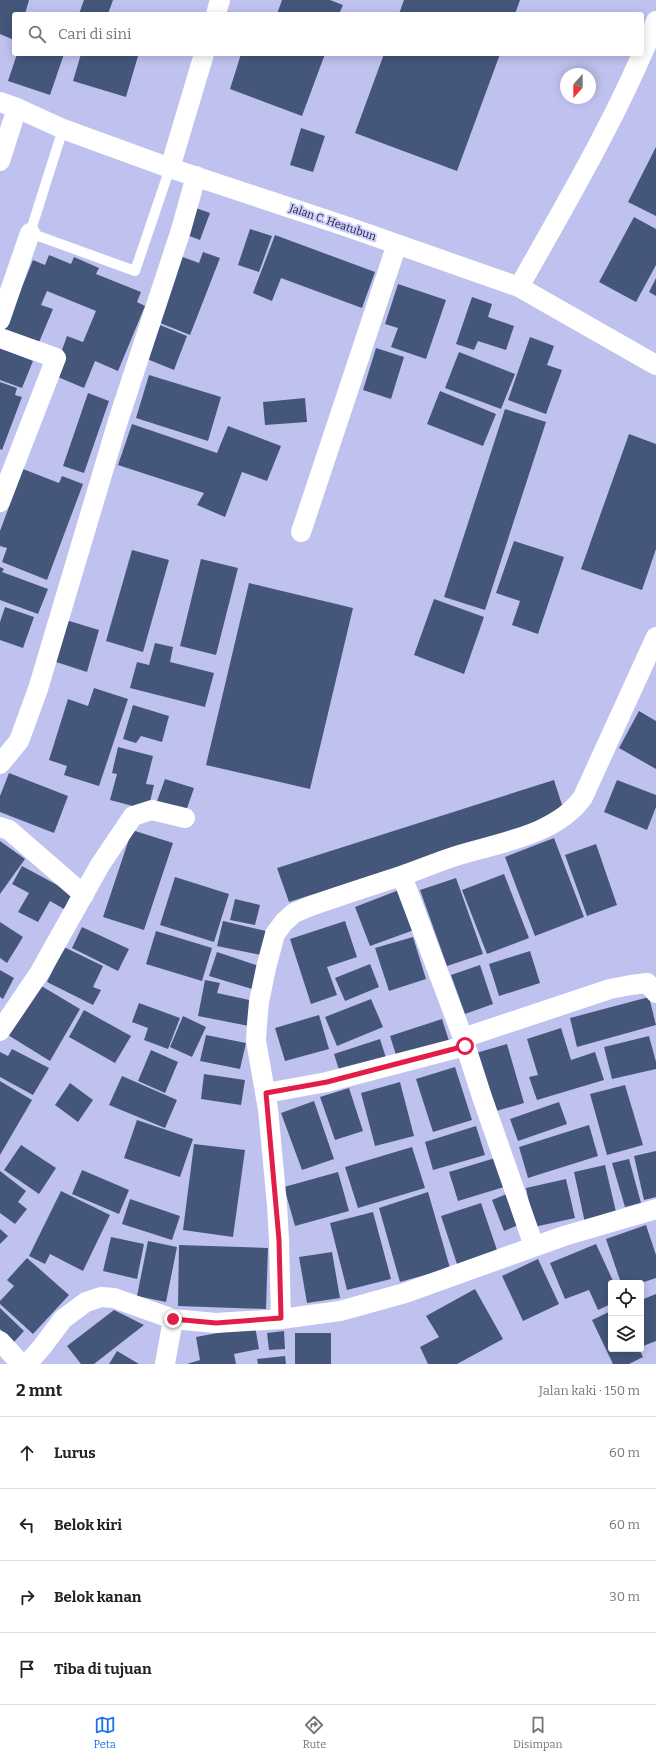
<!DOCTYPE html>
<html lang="id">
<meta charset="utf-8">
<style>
body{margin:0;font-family:Bitter,serif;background:#f2f2f2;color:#222}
.controls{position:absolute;right:12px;bottom:12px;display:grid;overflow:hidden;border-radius:4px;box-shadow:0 2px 10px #0003}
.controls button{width:36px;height:36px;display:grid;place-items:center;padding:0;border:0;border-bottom:1px solid #e0e0e0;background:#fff;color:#222;font:20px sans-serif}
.compass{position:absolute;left:560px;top:68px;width:36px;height:36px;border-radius:50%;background:#fff;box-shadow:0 2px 10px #0003;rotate:201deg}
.stop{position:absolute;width:12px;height:12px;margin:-9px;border:3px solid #e11d48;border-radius:50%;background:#fff}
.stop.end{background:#e11d48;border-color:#fff;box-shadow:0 1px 4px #0008}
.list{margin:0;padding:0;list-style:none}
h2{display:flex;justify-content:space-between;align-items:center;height:52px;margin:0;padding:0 16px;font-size:17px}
h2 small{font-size:13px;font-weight:400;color:#767676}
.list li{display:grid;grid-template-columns:26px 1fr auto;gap:12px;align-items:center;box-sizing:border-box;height:72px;padding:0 16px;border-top:1px solid #e0e0e0}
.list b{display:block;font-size:15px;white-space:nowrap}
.list em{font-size:13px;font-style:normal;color:#767676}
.icon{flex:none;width:22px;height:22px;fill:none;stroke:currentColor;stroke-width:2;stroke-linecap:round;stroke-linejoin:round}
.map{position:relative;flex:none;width:656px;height:1364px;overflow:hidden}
.search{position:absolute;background:#fff;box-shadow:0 2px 10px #0003;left:12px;right:12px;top:12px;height:44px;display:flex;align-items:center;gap:10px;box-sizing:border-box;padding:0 14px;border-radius:4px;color:#767676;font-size:15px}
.sheet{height:340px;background:#fff}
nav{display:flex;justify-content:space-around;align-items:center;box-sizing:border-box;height:56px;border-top:1px solid #e0e0e0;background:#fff;font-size:11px;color:#767676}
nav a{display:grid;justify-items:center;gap:2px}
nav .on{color:#1a73e8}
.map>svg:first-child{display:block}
</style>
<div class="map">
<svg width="656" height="1364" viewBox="0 0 656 1364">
<rect width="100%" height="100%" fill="#bfc2ef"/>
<!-- building -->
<path fill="#44577b" d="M0,0H29L25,14H14V40L0,34Z
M84,0H113L108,14H79Z
M282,0H330L343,5L339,14H277Z
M404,0H520L515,14H399Z
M17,54H64L50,95L8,81Z
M81,54H131L138,56L126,97L73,81Z
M241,54H325L302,116L230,89Z
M384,54H500L457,171L355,133Z
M301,128L325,136L313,172L290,165Z
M656,147V216L628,202Z
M193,207L210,213L200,240L184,234Z
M634,217L656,229V265L636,302L599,282Z
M250,229L272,236L259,272L238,265Z
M275,235L375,272L362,308L281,278L272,301L253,293Z
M203,252L220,258L190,335L155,321L180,256L199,263Z
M49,255L71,264L74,257L99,268L96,274L141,292L137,302L145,306L118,371L95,361L84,388L53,375L67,336L83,342L96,311L47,291L41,305L53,309L37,347L3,333L33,260L45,265Z
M656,278V296L649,292Z
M398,284L446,300L426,359L391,347L398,328L385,324Z
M472,297L492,304L488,317L514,326L506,350L478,341L474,350L456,344Z
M160,325L187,336L174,370L147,359Z
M530,337L554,346L547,365L562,370L546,414L508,400Z
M0,348L33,361L22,388L0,380Z
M376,348L404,357L391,399L363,390Z
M459,352L515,374L501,409L445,388Z
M149,375L221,397L208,441L136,418Z
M0,382L17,388L15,395L22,397L2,450L0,449Z
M440,391L496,414L483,446L427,424Z
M88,393L109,401L84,473L63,466Z
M305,398L307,422L265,425L263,402Z
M505,409L546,422L485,610L444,597Z
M132,424L217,453L228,426L281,446L267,481L242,472L225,517L197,505L204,493L118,465Z
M629,434L656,444V549L642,590L581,569Z
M23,469L59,483L62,476L83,484L47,580L2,562L7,548L0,546V531Z
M514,541L564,557L538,634L512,625L520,601L496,593Z
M132,550L169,560L143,652L106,641Z
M201,559L238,568L216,655L180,646Z
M0,567L4,569L2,572L48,589L38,614L0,600Z
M249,583L353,608L310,789L206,765Z
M434,599L484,617L464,674L414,655Z
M5,607L34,617L23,648L0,640V622Z
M66,620L99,630L87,672L53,661Z
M155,643L173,647L170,662L214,673L205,707L130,688L137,662L149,665Z
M94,688L128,699L99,786L64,775L67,766L49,760L68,699L88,706Z
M133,705L169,716L162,742L141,736L136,743L123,739Z
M639,711L656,721V769L619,748Z
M118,747L153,756L146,784L154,785L148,810L110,800L117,774L112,773Z
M9,773L68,796L54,833L0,812V796Z
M165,779L194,788L185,814L156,804Z
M554,780L565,814L289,902L277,868Z
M617,780L656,795V807L647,830L604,812Z
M132,830L173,843L144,930L103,917Z
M554,838L584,917L535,936L505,857Z
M0,841L25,859L0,894Z
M596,844L617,905L587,916L565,855Z
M22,866L72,893L64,909L50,901L38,922L18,912L29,893L12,884Z
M504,874L529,938L487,954L462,890Z
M175,877L229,894L214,942L160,925Z
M456,878L483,954L447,966L420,890Z
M399,890L414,930L370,946L355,907Z
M235,899L260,905L255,925L230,920Z
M223,921L266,931L261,955L217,946Z
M345,921L357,957L327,967L337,995L311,1004L290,939Z
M0,922L23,937L7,963L0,958Z
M82,927L129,949L118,971L72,948Z
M156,931L212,948L202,981L146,964Z
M413,937L426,979L389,991L375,948Z
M64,947L103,966L93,987L101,990L93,1005L47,982Z
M530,951L540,983L499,996L489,964Z
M217,952L259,966L252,989L209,976Z
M370,964L379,987L345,1001L335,978Z
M480,965L493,1004L465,1014L451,975Z
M0,970L14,978L3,999L0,997Z
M205,980L220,983L217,993L254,1001L249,1026L198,1016Z
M38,984L80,1009L50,1061L8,1035Z
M649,997L656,1025L577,1047L570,1018Z
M371,999L383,1027L337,1046L325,1017Z
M139,1003L180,1018L168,1049L144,1040L148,1028L132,1022Z
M84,1010L131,1036L115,1063L69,1037Z
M319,1015L329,1049L285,1061L275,1028Z
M183,1016L206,1027L192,1057L170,1047Z
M442,1019L449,1041L397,1058L390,1036Z
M561,1028L571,1060L595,1052L604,1080L537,1100L529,1077L538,1075L527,1039Z
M206,1035L246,1043L240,1069L200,1061Z
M649,1036L656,1062V1069L612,1079L604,1047Z
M380,1039L387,1061L341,1076L334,1054Z
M507,1044L524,1103L493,1112L476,1053Z
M12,1049L49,1068L33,1095L0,1077V1052L8,1056Z
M151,1050L178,1062L165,1093L138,1081Z
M455,1067L472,1120L433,1132L416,1079Z
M204,1074L245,1080L241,1105L201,1099Z
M122,1076L177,1100L165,1128L109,1105Z
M0,1081L32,1100L0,1155Z
M400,1082L414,1136L375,1146L361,1093Z
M70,1083L93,1100L78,1122L55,1105Z
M625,1085L643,1145L607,1155L590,1094Z
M349,1088L363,1131L335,1140L320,1097Z
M314,1101L334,1159L302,1170L281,1113Z
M559,1102L567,1124L518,1141L510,1119Z
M137,1120L193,1139L180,1177L124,1158Z
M589,1125L598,1156L528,1178L519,1147Z
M476,1126L485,1155L433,1170L425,1142Z
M194,1144L245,1150L233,1237L183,1230Z
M21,1145L56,1168L39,1194L4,1170Z
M412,1147L425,1188L358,1208L345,1167Z
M656,1151V1197L644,1200L634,1156Z
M495,1158L504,1187L458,1201L449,1172Z
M629,1159L641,1203L625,1207L612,1163Z
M605,1165L617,1216L585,1223L574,1172Z
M82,1170L129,1190L119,1214L72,1194Z
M0,1171L26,1191L18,1202L27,1209L15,1224L0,1213Z
M338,1172L349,1211L295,1226L284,1187Z
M566,1179L575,1218L534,1227L526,1188Z
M61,1191L110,1215L83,1271L50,1254L45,1264L29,1256Z
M428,1192L450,1268L400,1282L379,1208Z
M509,1193L521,1224L504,1231L492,1200Z
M130,1199L180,1216L172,1240L122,1224Z
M481,1203L498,1253L458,1267L441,1216Z
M373,1212L391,1279L347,1290L330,1223Z
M646,1225L656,1255V1278L641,1283H621L606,1239Z
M0,1229L8,1236L0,1244Z
M111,1237L144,1244L137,1279L103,1271Z
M148,1241L177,1247L166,1302L137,1296Z
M596,1244L614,1283H611V1304L598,1310L589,1290L565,1299L550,1263Z
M179,1245L268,1248L266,1309L178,1306Z
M332,1252L340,1298L307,1303L299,1257Z
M27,1258L69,1295L33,1334L0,1304V1301L14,1286L7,1280Z
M538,1259L559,1304L523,1321L502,1276Z
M475,1289L503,1339L457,1364H428L420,1347L439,1337L426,1316Z
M656,1294V1341L643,1346L641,1340V1300Z
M0,1308L24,1331L14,1342L0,1329Z
M114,1310L144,1325L94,1364H81L67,1346Z
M611,1311V1349H639L643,1357L629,1364H613L592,1320Z
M255,1326L259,1349L234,1354L236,1364H187L200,1360L196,1337Z
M284,1331L285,1349L269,1350L267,1333Z
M295,1333H331V1364H295Z
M117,1351L139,1364H109Z
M285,1356L286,1364H258L257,1359Z"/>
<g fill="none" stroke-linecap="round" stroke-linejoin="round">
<!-- service -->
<path stroke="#fff" stroke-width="10" d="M63,129L30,233L135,271L170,168"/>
<!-- minor -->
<path stroke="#fff" stroke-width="20" d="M216,14L220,0
M0,102L17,108L63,129L170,168L348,227L519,287L656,365
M0,161L17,108
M170,168L204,54
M519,287C568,200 619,114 656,21
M0,320L30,233
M0,338L56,358L0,502
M301,532L397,244
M0,764L19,741L38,689L118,421L181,230L196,176
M0,827L9,830L84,895
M402,876L463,1038L482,1097L534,1246
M0,1031L40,972L100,865L133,816L152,810L185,818
M463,1038L610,989L631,985L647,983L656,993
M266,1093L327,1082L465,1046
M281,1319L279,1240L277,1205L268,1109L256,1041L257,1024L259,1002L266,968L275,934L284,922L294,913L308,907C339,896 370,886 401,876C419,870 437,862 456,856C497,843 557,835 583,797L656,637
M0,1341L21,1364
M27,1364L42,1347L63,1319L86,1302L101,1297L114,1298L173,1319L216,1323L281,1319L340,1311L405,1293L564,1236L656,1209
M165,1364L173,1319"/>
</g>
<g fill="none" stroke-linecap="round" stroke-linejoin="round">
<!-- route -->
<path stroke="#e11d48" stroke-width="5" d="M173,1319L216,1323L281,1318L279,1240L266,1093L327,1082L465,1046"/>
</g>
<g text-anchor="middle" stroke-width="4" stroke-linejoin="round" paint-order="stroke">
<!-- street labels -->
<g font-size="11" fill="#242536" stroke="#cccefc">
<text transform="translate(333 222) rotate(19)" y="4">Jalan C. Heatubun</text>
</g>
</g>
</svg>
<div class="controls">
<button><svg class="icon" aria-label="locate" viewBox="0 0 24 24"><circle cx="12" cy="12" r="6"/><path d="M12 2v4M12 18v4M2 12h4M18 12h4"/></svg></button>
<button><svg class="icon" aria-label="layers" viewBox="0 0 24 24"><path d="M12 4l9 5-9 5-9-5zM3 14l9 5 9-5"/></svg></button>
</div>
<svg class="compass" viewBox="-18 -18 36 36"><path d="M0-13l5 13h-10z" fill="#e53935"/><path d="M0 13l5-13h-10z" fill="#767676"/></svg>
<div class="stop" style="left:465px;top:1046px"></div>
<div class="stop end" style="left:173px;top:1319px"></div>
<div class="search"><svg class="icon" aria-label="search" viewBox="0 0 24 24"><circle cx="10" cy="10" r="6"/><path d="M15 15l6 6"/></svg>Cari di sini</div>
</div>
<section class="sheet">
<h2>2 mnt<small>Jalan kaki · 150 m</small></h2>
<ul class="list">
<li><svg class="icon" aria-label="ahead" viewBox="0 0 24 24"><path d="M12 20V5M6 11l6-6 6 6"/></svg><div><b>Lurus</b></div><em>60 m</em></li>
<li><svg class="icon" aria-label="left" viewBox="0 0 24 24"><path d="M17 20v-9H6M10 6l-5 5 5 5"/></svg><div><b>Belok kiri</b></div><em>60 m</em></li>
<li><svg class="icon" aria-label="right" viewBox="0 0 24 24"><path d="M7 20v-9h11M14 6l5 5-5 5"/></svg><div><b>Belok kanan</b></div><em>30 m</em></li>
<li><svg class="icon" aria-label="arrive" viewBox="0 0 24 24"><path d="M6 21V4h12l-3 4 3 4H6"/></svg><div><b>Tiba di tujuan</b></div></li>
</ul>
</section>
<nav>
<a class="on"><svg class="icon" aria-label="map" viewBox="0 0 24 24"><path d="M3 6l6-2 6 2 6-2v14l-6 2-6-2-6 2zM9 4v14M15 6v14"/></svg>Peta</a>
<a><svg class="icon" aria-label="directions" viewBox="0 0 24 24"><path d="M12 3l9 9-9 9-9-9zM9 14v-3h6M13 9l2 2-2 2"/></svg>Rute</a>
<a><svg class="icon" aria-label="saved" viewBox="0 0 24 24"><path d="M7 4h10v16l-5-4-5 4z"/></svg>Disimpan</a>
</nav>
